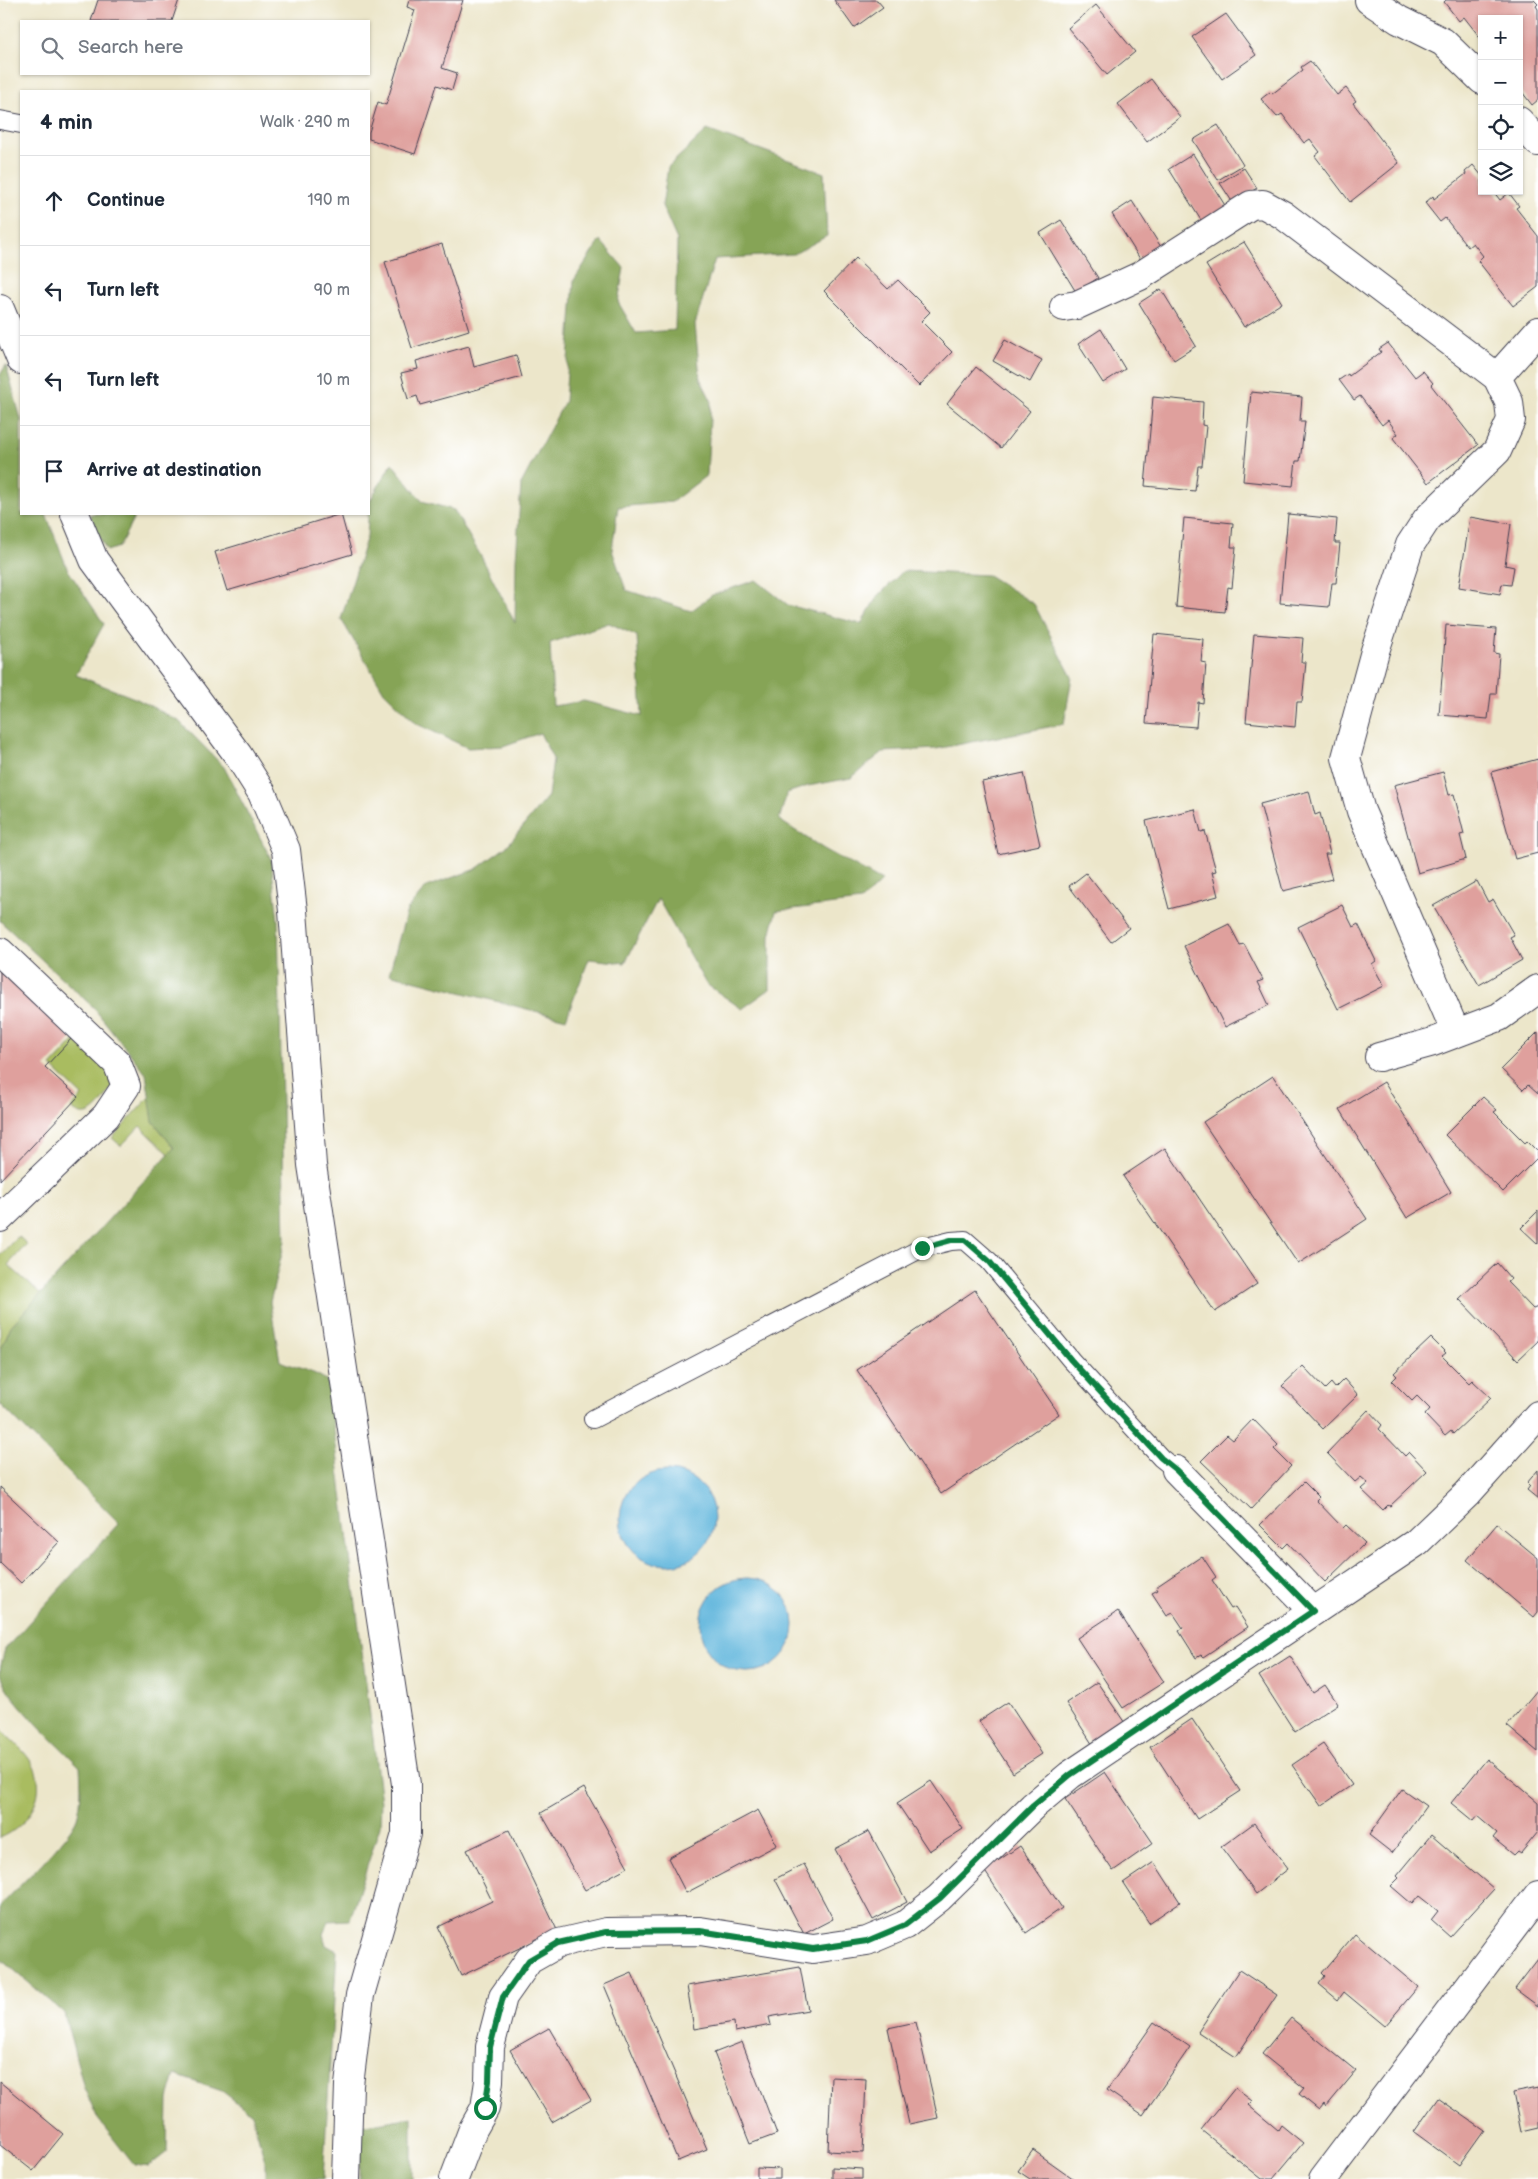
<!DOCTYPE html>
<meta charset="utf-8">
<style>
body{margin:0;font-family:"Balsamiq Sans",sans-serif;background:#f2f2f3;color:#1f2937}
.controls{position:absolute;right:15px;top:15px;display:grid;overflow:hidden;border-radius:0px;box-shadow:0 1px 4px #0004}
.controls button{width:45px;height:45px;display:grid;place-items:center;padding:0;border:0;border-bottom:1px solid #e0e1e3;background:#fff;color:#1f2937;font:25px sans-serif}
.stop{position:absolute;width:15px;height:15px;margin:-11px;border:4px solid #0b8043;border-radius:50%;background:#fff}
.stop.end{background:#0b8043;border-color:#fff;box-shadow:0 1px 5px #0008}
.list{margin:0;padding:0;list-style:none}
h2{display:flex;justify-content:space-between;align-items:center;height:65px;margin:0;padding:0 20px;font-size:21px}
h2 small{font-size:16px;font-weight:400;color:#747a83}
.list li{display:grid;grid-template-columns:32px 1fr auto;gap:15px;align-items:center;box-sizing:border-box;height:90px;padding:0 20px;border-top:1px solid #e0e1e3}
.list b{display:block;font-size:19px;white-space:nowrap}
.list em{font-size:16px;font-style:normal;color:#747a83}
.icon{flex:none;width:28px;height:28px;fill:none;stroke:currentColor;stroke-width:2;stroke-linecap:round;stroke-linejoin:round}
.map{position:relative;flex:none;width:1538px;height:2179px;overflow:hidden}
.search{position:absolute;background:#fff;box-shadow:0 1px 4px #0004;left:20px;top:20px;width:350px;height:55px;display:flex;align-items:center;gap:12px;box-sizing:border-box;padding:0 18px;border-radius:0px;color:#747a83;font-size:19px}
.panel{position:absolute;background:#fff;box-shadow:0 1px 4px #0004;left:20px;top:90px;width:350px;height:425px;border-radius:0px}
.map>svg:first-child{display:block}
</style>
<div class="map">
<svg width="1538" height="2179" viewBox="0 0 1538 2179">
<rect width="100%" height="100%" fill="#fff"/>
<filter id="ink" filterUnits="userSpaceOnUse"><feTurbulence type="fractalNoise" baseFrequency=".02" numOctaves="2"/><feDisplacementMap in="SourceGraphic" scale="10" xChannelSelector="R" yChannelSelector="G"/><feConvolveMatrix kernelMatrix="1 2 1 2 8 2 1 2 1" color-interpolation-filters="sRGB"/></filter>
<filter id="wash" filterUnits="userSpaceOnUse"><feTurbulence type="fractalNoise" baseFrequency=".0096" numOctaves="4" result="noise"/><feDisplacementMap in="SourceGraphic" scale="20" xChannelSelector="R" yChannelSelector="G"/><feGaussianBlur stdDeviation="1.12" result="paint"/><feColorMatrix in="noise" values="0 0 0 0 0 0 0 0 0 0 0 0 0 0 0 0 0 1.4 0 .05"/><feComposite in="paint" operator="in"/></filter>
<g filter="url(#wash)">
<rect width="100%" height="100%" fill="#ece6ca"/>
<!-- green -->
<path fill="#a9bc60" stroke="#666f4e" d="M75,1040L110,1073L115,1083C104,1098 91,1127 71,1108L82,1096L51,1066Z
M150,1096L153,1121L174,1148L169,1154L140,1126L121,1146L112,1138Z
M18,1236L27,1244L8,1265L41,1294L11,1326L0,1352V1255Z
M0,1729C10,1739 22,1748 30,1760C51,1790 30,1826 0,1838Z"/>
<!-- forest -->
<path fill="#86a456" stroke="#546348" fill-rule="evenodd" d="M707,130L824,173L827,236L794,254L715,259L695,324L700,378L711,400L707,475L672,502L618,507L612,550L626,590L691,611L712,595L756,580L788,605L861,624L877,597L903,571L988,575L1034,604L1072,677L1064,724L936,749L883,752L851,778L808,786L787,793L779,820L824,849L882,881L861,901L776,911L770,936V989L742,1009L706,984L658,899L625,963L589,959L566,1019L389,974L407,910L426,887L476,869L506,847L548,796L553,759L540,733L503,746L468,748L417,724L384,692L341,619L367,536L369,502L392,463L422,501L454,510L482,558L515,623L516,560L521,484L565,401L574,280L600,240L624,268L618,302L636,333L675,330L677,240L662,206L668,167ZM609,623L637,636L642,716L584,701L553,706L550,643Z
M6,365L21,419V514H46L68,570L104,624L76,675L137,699L179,721L224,767L271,859L278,920L285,1241L270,1302L280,1361C295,1368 317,1371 328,1382L381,1802L380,1826L350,1920L329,1921L323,1934L326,1945L337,1951L323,2179H265V2161L252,2114L222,2091L175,2075L168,2099L167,2152L148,2167L134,2165L98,2119L84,2088L64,2013L0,1958V1906C17,1888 70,1838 77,1818C82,1802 81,1784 80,1767C61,1747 7,1699 0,1675C0,1666 3,1656 5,1649L119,1523L0,1404V1352L11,1326L174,1148L153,1121L146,1074L93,1007L0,921V375Z
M90,514H136L119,547L107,551L95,529Z
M412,2117V2179H359L360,2126Z"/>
<!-- water -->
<path fill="#5fb5dc" stroke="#406c8c" d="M620 1518a47 47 0 1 1 94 0a47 47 0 1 1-94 0Z
M700 1625a47 47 0 1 1 94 0a47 47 0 1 1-94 0Z"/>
<g id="blocks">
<!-- building -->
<path fill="#dfa09d" d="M98,0H179L172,21H91Z
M409,0H463L442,68L457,73L452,90L437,85L415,154L369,139V132L378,102L386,105L415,10L407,7Z
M834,0H877L883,7L854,28Z
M1446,0H1534L1538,4L1536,6L1538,9V100L1532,105L1519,88V19H1482V40L1464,17L1459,21L1444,2Z
M1096,5L1135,52L1107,75L1068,28Z
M1226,14L1256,55L1222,79L1192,37Z
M1310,61L1337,95L1346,88L1356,101L1353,103L1399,163L1350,202L1315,156L1320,152L1310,139L1304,143L1282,114L1277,117L1261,99L1270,92L1272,94L1303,70L1301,67Z
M1151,79L1180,117L1147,142L1118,104Z
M1218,125L1243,165L1218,180L1193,140Z
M1193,154L1226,207L1202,222L1169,169Z
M1473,165L1482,176V191H1493L1500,200L1509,193L1519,206L1516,208L1538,236V287L1513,306L1478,261L1483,256L1473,243L1468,247L1445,218L1440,222L1425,203L1433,196L1434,199L1466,174L1465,172Z
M1244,168L1257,188L1233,203L1220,183Z
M1132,201L1161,247L1140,259L1112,214Z
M1061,220L1098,278L1076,292L1040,233Z
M1244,242L1282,303L1244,327L1206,265Z
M442,244L469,330L412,348L385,262Z
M856,258L888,289L898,280L930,312L921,321L952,352L919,386L824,291Z
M1161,289L1196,346L1174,360L1139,303Z
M1101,329L1125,369L1103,383L1078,344Z
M1005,340L1042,360L1030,382L993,361Z
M1388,343L1415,377L1423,371L1433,383L1431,385L1478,445L1428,483L1393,438L1398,434L1388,420L1382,425L1360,396L1354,400L1339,380L1348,374L1349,376L1381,352L1379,349Z
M469,346L474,367L516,355L522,377L420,405L417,396L408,399L401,373L418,369L416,361Z
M976,367L1030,411L1001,448L947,404Z
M1251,392L1302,397L1300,421H1305L1300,461H1296L1293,486L1243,481Z
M1153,397L1203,402L1202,425L1206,426L1202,466H1198L1195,491L1145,486Z
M341,514L352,554L227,591L215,552Z
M1288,514L1337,519L1335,543H1340L1336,583H1332L1329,607L1280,603Z
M1470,517L1511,524L1505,565L1514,567L1511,585L1502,584L1500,594L1459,587Z
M1184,518L1233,523L1231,547H1236L1232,588L1228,587L1225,612L1176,607Z
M1446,625L1496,629L1494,653L1499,654L1496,694H1491L1488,719L1439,715Z
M1154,634L1203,639L1201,662L1206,663L1203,703L1198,702L1196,727L1146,723Z
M1254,634L1303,638L1301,662H1306L1302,702H1297L1295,727L1246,722Z
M1538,759V853L1515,859L1491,772Z
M1443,772L1449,795L1454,794L1464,834L1460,835L1466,859L1418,873L1394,785Z
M1024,773L1040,845L998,854L982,782Z
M1309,791L1315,815L1320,813L1330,854H1325L1332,879L1283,891L1260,804Z
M1195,809L1201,832L1205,831L1216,871L1212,872L1218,896L1169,909L1146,821Z
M1086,873L1129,928L1111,942L1069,886Z
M1477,881L1488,902L1493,899L1514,935L1510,937L1522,960L1479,985L1433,906Z
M1342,905L1353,927L1358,924L1376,961L1372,964L1384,986L1338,1009L1298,927Z
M1229,924L1240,945L1244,944L1263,980L1258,982L1269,1005L1225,1027L1184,946Z
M0,971L72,1038L45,1067L78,1097L0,1180Z
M1538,1032V1094L1528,1085L1523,1090L1501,1069Z
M1273,1076L1367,1219L1298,1264L1203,1122Z
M1384,1082L1451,1192L1407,1218L1340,1109Z
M1483,1097L1497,1110L1494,1112L1525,1143L1527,1141L1538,1152V1157L1503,1192L1445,1135Z
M1165,1148L1257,1284L1215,1312L1123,1176Z
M1538,1211V1244L1521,1228Z
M1497,1263L1511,1279L1507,1282L1533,1309L1538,1307V1341L1518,1360L1459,1299Z
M975,1290L1059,1414L941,1494L857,1370Z
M1431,1338L1446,1353L1442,1356L1469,1383L1472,1380L1491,1398L1453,1434L1451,1431L1445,1436L1425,1415L1430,1409L1417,1396L1412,1401L1392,1381L1397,1376L1394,1373Z
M1303,1366L1325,1389L1331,1383L1335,1388L1344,1379L1358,1395L1323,1429L1282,1386Z
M1368,1410L1382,1425L1379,1429L1405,1456L1409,1452L1427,1471L1390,1506L1388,1505L1383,1510L1361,1489L1368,1483L1361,1477L1355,1482L1327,1453Z
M1253,1419L1278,1445L1274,1449L1291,1466L1251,1509L1201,1461L1227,1435L1233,1440Z
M1538,1470V1499L1527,1490L1530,1486L1527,1483Z
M1304,1482L1319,1497L1316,1500L1343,1528L1346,1525L1365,1543L1325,1582L1288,1543L1283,1548L1260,1525Z
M0,1487L59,1542L21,1583L0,1563Z
M1497,1524L1538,1558V1612L1534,1617L1467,1560Z
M1202,1556L1216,1577L1212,1580L1231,1609L1235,1607L1248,1627L1203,1657L1201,1655L1196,1658L1179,1631L1183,1628L1173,1613L1167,1616L1152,1593L1158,1590L1156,1587Z
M1118,1611L1164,1682L1123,1708L1077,1638Z
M1290,1656L1313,1693L1325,1685L1338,1704L1295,1732L1259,1676Z
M1097,1682L1129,1729L1096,1750L1066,1703Z
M1538,1689V1752L1507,1726Z
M1008,1702L1042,1754L1013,1773L979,1721Z
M1192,1719L1240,1791L1197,1819L1150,1747Z
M1323,1744L1352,1785L1321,1806L1292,1765Z
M1487,1759L1538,1802V1832L1521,1853L1518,1851L1514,1855L1493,1838L1497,1833L1477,1816L1473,1821L1451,1803Z
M1105,1772L1153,1843L1113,1871L1065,1799Z
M931,1781L963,1829L929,1851L897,1803Z
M584,1788L628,1867L585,1890L541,1813Z
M1402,1789L1426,1806L1392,1853L1369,1835Z
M758,1810L777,1845L686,1893L668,1858Z
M1254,1823L1288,1869L1256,1894L1221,1847Z
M509,1830L557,1930L461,1976L438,1927L492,1901L467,1850Z
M869,1831L907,1902L873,1920L835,1849Z
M1431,1835L1494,1889L1450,1937L1431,1920L1438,1911L1419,1896L1412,1904L1391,1886L1399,1878L1397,1876Z
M1020,1846L1062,1908L1026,1933L984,1870Z
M1154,1862L1180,1902L1149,1923L1123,1883Z
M804,1864L833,1919L804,1934L775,1879Z
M1355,1934L1418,1987L1385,2026L1344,1992L1338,2000L1319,1984L1325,1976L1322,1973Z
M1538,1959V2006L1515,1989Z
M800,1967L808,2010L769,2017L771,2025L735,2032L734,2022L694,2029L687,1986Z
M1239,1970L1277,1995L1236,2057L1198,2032Z
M632,1973L707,2149L678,2161L604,1985Z
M1291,2018L1356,2071L1326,2107L1324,2104L1319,2110L1299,2094L1304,2088L1262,2054Z
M916,2022L938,2118L909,2124L888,2028Z
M1154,2022L1190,2047L1143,2115L1107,2090Z
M549,2028L591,2100L552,2122L510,2050Z
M742,2042L777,2134L750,2144L714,2053Z
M831,2077L866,2079L863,2153L828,2151Z
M0,2082L63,2134L33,2171L0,2145Z
M1235,2088L1252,2101L1248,2105L1278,2130L1281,2125L1303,2143L1273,2179H1262L1201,2130Z
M1538,2088V2128L1521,2132L1513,2093Z
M1438,2098L1484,2130L1459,2165L1414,2132Z
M1033,2150L1074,2179H1030L1018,2171Z
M832,2167L862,2169V2179H832Z
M757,2168L780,2169V2179H757Z"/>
</g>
</g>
<g filter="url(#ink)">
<use href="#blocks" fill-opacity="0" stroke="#403f50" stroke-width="1"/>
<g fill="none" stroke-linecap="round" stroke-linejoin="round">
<defs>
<path id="lane" d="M0,120L21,124
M593,1419L922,1248L951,1241L965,1240L989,1261L1071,1360L1161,1458L1176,1470"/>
<path id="street" d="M1369,0L1399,20L1443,42L1482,80
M1519,121L1538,142
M1064,307L1077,305L1140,276L1251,205L1263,204L1283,215L1497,377
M0,309L21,360
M75,514L94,560L238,755L262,793L286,850L293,911L312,1165L406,1784V1834L360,1995L349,2085L346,2179
M0,952L117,1063L126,1086L106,1116L0,1218
M1456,1033L1361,811L1346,758L1375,651L1410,545L1427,519L1497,451L1511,420L1509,402L1497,377L1538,331
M1379,1057L1433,1042L1499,1017L1538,989
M1176,1470L1313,1611
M454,2179L473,2129L485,2108L489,2081L490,2047L503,1997L529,1960L559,1943L606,1932L700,1931L813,1949L867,1941L905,1925L939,1898L1033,1806L1070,1775L1417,1542L1467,1494L1538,1415
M1323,2179L1538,1895"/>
</defs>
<!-- lane casing -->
<use href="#lane" stroke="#403f50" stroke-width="20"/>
<!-- street casing -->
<use href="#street" stroke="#403f50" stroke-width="30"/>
<!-- lane -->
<use href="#lane" stroke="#fff" stroke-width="18"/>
<!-- street -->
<use href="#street" stroke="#fff" stroke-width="28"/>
</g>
</g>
<g fill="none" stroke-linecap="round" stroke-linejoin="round" filter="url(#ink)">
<!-- route -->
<path stroke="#0b8043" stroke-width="6" d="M485,2108L489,2081L490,2047L503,1997L529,1960L558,1943L606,1932L700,1931L813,1949L867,1941L905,1925L940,1898L1033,1806L1070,1775L1313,1611L1176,1470L1161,1458L1071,1360L989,1261L965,1240H951L922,1248"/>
</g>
</svg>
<div class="controls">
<button>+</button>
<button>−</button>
<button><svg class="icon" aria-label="locate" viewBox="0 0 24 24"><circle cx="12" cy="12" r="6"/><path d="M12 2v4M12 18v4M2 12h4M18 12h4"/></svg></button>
<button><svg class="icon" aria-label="layers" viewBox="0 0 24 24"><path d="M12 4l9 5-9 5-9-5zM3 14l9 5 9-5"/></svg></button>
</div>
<div class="stop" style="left:485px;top:2108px"></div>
<div class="stop end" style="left:922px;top:1248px"></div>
<div class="search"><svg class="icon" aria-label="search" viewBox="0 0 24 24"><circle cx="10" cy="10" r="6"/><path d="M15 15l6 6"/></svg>Search here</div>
<section class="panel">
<h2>4 min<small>Walk · 290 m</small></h2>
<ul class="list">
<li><svg class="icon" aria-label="ahead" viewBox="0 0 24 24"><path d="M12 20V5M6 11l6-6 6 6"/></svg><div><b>Continue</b></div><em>190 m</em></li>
<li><svg class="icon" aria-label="left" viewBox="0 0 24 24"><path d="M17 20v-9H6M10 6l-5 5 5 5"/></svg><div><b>Turn left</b></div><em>90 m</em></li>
<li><svg class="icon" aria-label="left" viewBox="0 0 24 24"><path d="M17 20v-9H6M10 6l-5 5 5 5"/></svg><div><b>Turn left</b></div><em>10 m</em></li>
<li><svg class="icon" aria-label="arrive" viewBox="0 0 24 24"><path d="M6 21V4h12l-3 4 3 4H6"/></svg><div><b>Arrive at destination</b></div></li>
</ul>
</section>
</div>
